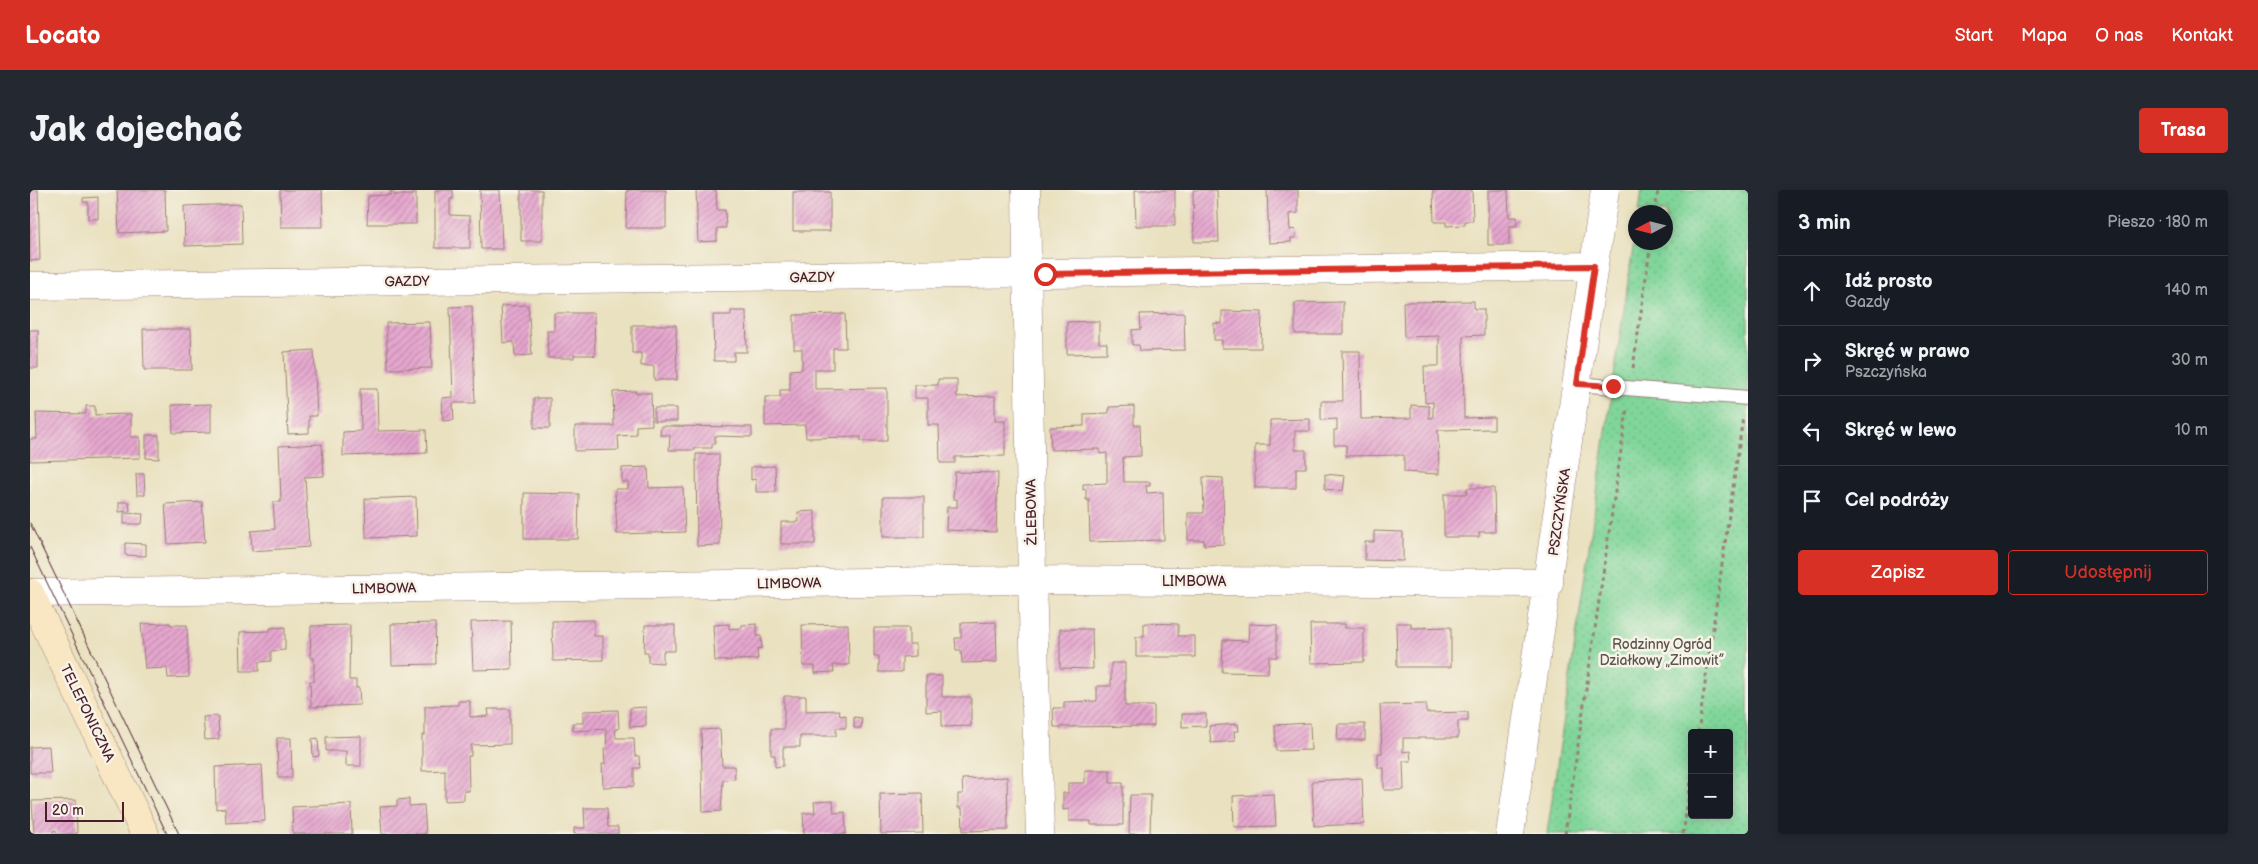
<!DOCTYPE html>
<html lang="pl">
<meta charset="utf-8">
<style>
body{margin:0;font-family:"Balsamiq Sans",sans-serif;background:#242831;color:#f1f3f6}
.controls{position:absolute;right:15px;bottom:15px;display:grid;overflow:hidden;border-radius:5px;box-shadow:0 2px 8px #0003}
.controls button{width:45px;height:45px;display:grid;place-items:center;padding:0;border:0;border-bottom:1px solid #363941;background:#171b24;color:#f1f3f6;font:25px sans-serif}
.compass{position:absolute;left:1598px;top:15px;width:45px;height:45px;border-radius:50%;background:#171b24;box-shadow:0 2px 8px #0003;rotate:263deg}
.scale{position:absolute;left:15px;bottom:12px;width:79px;box-sizing:border-box;padding-left:5px;border:2px solid #4a1f2b;border-top:0;font-size:14px;line-height:18px;white-space:nowrap;color:#4a1f2b;-webkit-text-stroke:4px #f7f3e8;paint-order:stroke}
.stop{position:absolute;width:15px;height:15px;margin:-11px;border:4px solid #d93025;border-radius:50%;background:#fff}
.stop.end{background:#d93025;border-color:#fff;box-shadow:0 1px 5px #0008}
.list{margin:0;padding:0;list-style:none}
h2{display:flex;justify-content:space-between;align-items:center;height:65px;margin:0;padding:0 20px;font-size:21px}
h2 small{font-size:16px;font-weight:400;color:#9ea1a6}
.list li{display:grid;grid-template-columns:32px 1fr auto;gap:15px;align-items:center;box-sizing:border-box;height:70px;padding:0 20px;border-top:1px solid #363941}
.list b{display:block;font-size:19px;white-space:nowrap}
.list p{margin:0;font-size:16px;white-space:nowrap;color:#9ea1a6}
.list em{font-size:16px;font-style:normal;color:#9ea1a6}
.actions{display:flex;gap:10px;padding:15px 20px}
.actions a{flex:1;padding:11px 0;border:1px solid #d93025;border-radius:5px;text-align:center;font-size:18px;color:#d93025}
.actions .main{background:#d93025;color:#fff}
.icon{flex:none;width:28px;height:28px;fill:none;stroke:currentColor;stroke-width:2;stroke-linecap:round;stroke-linejoin:round}
.map{position:relative;flex:none;width:1718px;height:644px;overflow:hidden;border-radius:5px}
header{display:flex;align-items:center;gap:30px;box-sizing:border-box;height:70px;padding:0 25px;background:#d93025;color:#fff}
header strong{font-size:24px}
nav{display:flex;gap:28px;margin-inline-start:auto;font-size:18px}
.intro{display:flex;align-items:center;justify-content:space-between;box-sizing:border-box;height:120px;padding:0 30px}
h1{margin:0;font-size:35px}
.button{padding:12px 22px;border-radius:5px;background:#d93025;color:#fff;font-size:18px;font-weight:700}
main{display:flex;gap:30px;padding:0 30px}
aside{flex:1;background:#171b24;border-radius:5px;box-shadow:0 2px 8px #0003}
.map>svg:first-child{display:block}
</style>
<header>
<strong>Locato</strong>
<nav><a>Start</a><a>Mapa</a><a>O nas</a><a>Kontakt</a></nav>
</header>
<div class="intro"><h1>Jak dojechać</h1><a class="button">Trasa</a></div>
<main>
<div class="map">
<svg width="1718" height="644" viewBox="0 0 1718 644">
<defs>
<pattern id="garden-dots" width="8" height="8" patternUnits="userSpaceOnUse" patternTransform="scale(1.25)"><rect width="8" height="8" fill="#80d69a"/><path d="M2 2h.1M6 6h.1" fill="none" stroke="#70b785" stroke-width="1.8" stroke-linecap="round"/></pattern>
<pattern id="building-hatch" width="6" height="6" patternUnits="userSpaceOnUse" patternTransform="scale(1.25)"><rect width="6" height="6" fill="#e6a7cf"/><path d="M-1 1l2-2M0 6l6-6M5 7l2-2" fill="none" stroke="#bc87a8"/></pattern>
</defs>
<rect width="100%" height="100%" fill="#f7f3e8"/>
<filter id="ink" filterUnits="userSpaceOnUse"><feTurbulence type="fractalNoise" baseFrequency=".02" numOctaves="2"/><feDisplacementMap in="SourceGraphic" scale="10" xChannelSelector="R" yChannelSelector="G"/><feConvolveMatrix kernelMatrix="1 2 1 2 8 2 1 2 1" color-interpolation-filters="sRGB"/></filter>
<filter id="wash" filterUnits="userSpaceOnUse"><feTurbulence type="fractalNoise" baseFrequency=".0096" numOctaves="4" result="noise"/><feDisplacementMap in="SourceGraphic" scale="20" xChannelSelector="R" yChannelSelector="G"/><feGaussianBlur stdDeviation="1.12" result="paint"/><feColorMatrix in="noise" values="0 0 0 0 0 0 0 0 0 0 0 0 0 0 0 0 0 1.4 0 .05"/><feComposite in="paint" operator="in"/></filter>
<g filter="url(#wash)">
<rect width="100%" height="100%" fill="#eae1c0"/>
<!-- garden -->
<path fill="url(#garden-dots)" stroke="#657a62" fill-rule="evenodd" d="M1612,0H1718V644H1517L1605,44L1606,52H1636V22H1609ZM1662,543H1699V625H1662Z"/>
<g id="blocks">
<!-- building -->
<path fill="url(#building-hatch)" d="M0,0H8L10,70L0,71Z
M87,0H135L136,41L89,43Z
M250,0H292L293,37H251Z
M361,0H363L364,5H384V0H386V34H337L338,6L361,5Z
M405,0H423V9H420V25L440,26V58H405Z
M450,0H470L472,59H451Z
M491,0H512V51H491Z
M597,0H636V38H596Z
M666,0H686L687,20H695L696,38H687V51L668,52Z
M1105,0H1145V36H1106Z
M1163,0H1187L1189,52H1164Z
M1237,0H1268V23L1259,24L1260,40L1265,39L1266,48H1261V52L1239,53Z
M1403,0H1442L1443,31H1435V35L1416,36V32H1404Z
M1458,0H1478L1479,27H1487V36H1479V55H1458Z
M763,2H800V41H763Z
M68,7V29H58V12H53V8Z
M211,14L212,54L155,56L154,16Z
M1444,111V119H1454V145L1433,146L1434,228L1464,227V239L1408,240L1409,284L1374,282V265L1316,266V255H1304V240H1307V229L1291,230V211H1313L1312,161H1330L1331,229L1381,228V215L1399,216V228H1403V212L1395,213L1394,176H1409V146L1374,147L1373,112Z
M1313,112V144H1265V113Z
M498,115L502,165L485,166L484,152L473,153L471,116Z
M442,116L445,213H423L424,230L413,231L412,208L423,207L420,117Z
M701,121H716L717,162H704V171H684L683,125H701Z
M1192,121L1232,122L1231,158H1192V150H1184V133L1192,134Z
M524,123H564L565,167L563,165H544V168H518L517,141H524Z
M1154,123L1155,160L1110,161L1109,155H1102V140L1111,139L1110,124Z
M815,124L816,158H803V179H785V199L857,198V251H831V247L776,248L775,235L735,236V207H750V200H760V180L772,179V159H764V125Z
M1069,131V153H1077V163L1037,164V132Z
M400,132L402,178L358,179L356,133Z
M602,135H646L647,190H624V176H611V163H602Z
M113,139H161L162,180H114Z
M0,140H8V178H0Z
M284,160L287,226H279V243L258,244L254,162Z
M908,189H927V207L965,206V231H975V266L925,267V273H910L909,235H898V208H885V195H908Z
M330,199H347L348,241L396,240L397,263L313,266V242L331,241Z
M606,201L605,203H621L622,235L606,236V245L588,246L589,260L545,261V236H584L583,202Z
M504,208H520V238H504Z
M181,214V242L143,243L142,215Z
M56,216H65V225L101,224V247H110V268L0,271V249H7L6,223L56,224Z
M1104,216V235H1110L1111,266L1093,267L1094,292H1120V296H1116L1117,303L1133,302L1134,350L1060,352L1059,310H1056V299L1053,300V294L1077,293V263L1070,264V259L1021,260L1020,237L1054,236V224L1079,223V217Z
M624,218H647V231H624Z
M1280,229V241H1265V260H1276V278H1266V298H1225V255H1240V230Z
M631,236L722,237V247L685,246V254H682V258H665V260H639L640,245H630Z
M116,245H129V269L116,268Z
M292,254L294,286L275,287L279,357L222,361L221,341L245,339L243,312H251L249,256Z
M666,264H689L690,355L667,356Z
M745,276L746,302H726V289L721,290V277Z
M618,277L619,298L653,297L655,342L587,344L585,299H598V292H592V278Z
M925,282L968,283L966,342L916,340L917,317H927V309H923Z
M106,284H114L115,305H107Z
M1295,284L1315,286L1313,301L1295,299Z
M1173,287L1193,288L1194,354L1174,355V350H1158V323H1174Z
M1437,298H1464L1465,342H1449V347H1414V304H1437Z
M494,303L549,304L548,349H494Z
M386,307L387,346L336,348L335,309Z
M853,307H894V347H853Z
M89,312H99L100,321L89,322Z
M172,312L175,352L138,354L135,314Z
M785,321V354H751V332H769L768,322Z
M94,323L113,324L112,334H94Z
M1344,341L1373,342V371L1335,370V352H1344Z
M95,353L116,354V366L95,365Z
M564,430V446H573V470L523,471L522,431Z
M481,431L482,479L443,480L441,432Z
M966,432L967,472L932,473L931,460H926L925,448H931V433Z
M140,433V435H157L159,487L138,488L137,478L115,479L111,434Z
M405,433L406,474L362,475L361,434Z
M1114,433L1148,434V446H1165V467H1106V447H1114Z
M1366,433H1381V438L1421,437V477H1367Z
M699,434V439L712,438V435L727,434V446H731L732,458L727,459L728,469L685,471L683,435Z
M818,434L819,475H803L804,482L785,483V476H773L772,435Z
M1219,434L1247,435V467H1239L1238,483L1192,482L1193,450L1218,451Z
M1280,434H1315V438H1334V472L1281,473Z
M320,435L319,490H326V498H329L330,515L281,517L280,491H284V468H280L281,436Z
M615,435H645V461H633V473L618,472V462H614Z
M255,437V460L241,461V471L229,472V481H211L210,442L240,441V438Z
M844,438H879V454H886V466L872,467V482H849V466H844Z
M1030,439H1062L1063,479L1030,478Z
M1081,473H1095V516H1124V536L1024,537L1023,518H1034V512L1067,511V496H1081Z
M896,486H912V507H941V536L912,537V521L896,522Z
M754,506H776V521L809,520L810,526L816,525V538H806V546H770V557H753V576L745,577V565H741V539H754Z
M428,511H440V527L459,526L458,519H480V554L441,555V566H438L439,601H434V610L415,611V580L392,581V545H395V516L428,515Z
M1396,514V523L1438,522V531H1428V548H1373V562L1380,561L1381,571H1373L1374,600H1354V578H1348V563H1352L1350,515Z
M616,517V536L600,537V518Z
M588,520L589,539H585L586,548H604L605,566H609L610,578H604V596L573,597L572,574H575L574,559H577L576,539L543,541L542,533H553V521Z
M1152,524H1176V536L1152,537Z
M188,526L189,549L175,550L173,527Z
M824,527L832,528L831,538H824Z
M1280,533L1281,560L1246,561L1245,535Z
M1208,534L1209,541H1204L1205,551L1181,553L1179,536Z
M1308,534H1335V550H1307Z
M690,539L692,576H704L705,589L693,590L691,621L673,622L671,540Z
M331,546V576H316V561H296V547Z
M247,548H261L262,588H248Z
M288,548L289,566L283,567L282,549Z
M19,556L21,583H0V557Z
M232,575L235,631L196,633L195,618L186,619L185,577Z
M1055,580H1080V593H1093V635H1061V631H1039V619L1033,620V603H1038V593H1055Z
M977,587L978,640L933,641L932,618H928V604H933L932,589Z
M1332,588L1334,634L1284,636L1282,591Z
M892,603L893,643L851,644L850,604Z
M1244,604L1246,636L1204,637L1203,606Z
M1100,605H1121L1120,644H1099Z
M379,609V616L394,615L396,644H352L350,617L367,616V610Z
M46,610L47,644H26V640L23,641V644H4L2,611Z
M803,611L804,623L815,622L816,644H774L773,623H785L784,612Z
M321,614L322,644H263L262,617Z
M554,618H577L578,637H588V644H544V638H555Z"/>
</g>
</g>
<g filter="url(#ink)">
<use href="#blocks" fill-opacity="0" stroke="#9a8076" stroke-width="1"/>
<g fill="none" stroke-linecap="round" stroke-linejoin="round">
<defs>
<path id="lane" d="M1547,194L1718,208"/>
<path id="street" d="M996,0L1002,390L1010,644
M0,96L1564,76
M0,403L1002,390L1519,393
M1480,644L1575,0"/>
<path id="secondary" d="M0,403L115,644"/>
</defs>
<!-- lane casing -->
<use href="#lane" stroke="#9a8076" stroke-width="16"/>
<!-- street casing -->
<use href="#street" stroke="#9a8076" stroke-width="29"/>
<!-- secondary casing -->
<use href="#secondary" stroke="#9a8076" stroke-width="29"/>
<!-- path -->
<path stroke="#9a8076" stroke-width="3" stroke-dasharray="4 4" stroke-linecap="butt" d="M1625,22L1628,0
M1603,178L1621,52
M1668,543L1713,227
M1535,644L1597,219
M1653,644L1662,584"/>
<!-- lane -->
<use href="#lane" stroke="#fff" stroke-width="14"/>
<!-- street -->
<use href="#street" stroke="#fff" stroke-width="28"/>
<!-- secondary -->
<use href="#secondary" stroke="#f9e7c3" stroke-width="28"/>
<!-- tram -->
<path stroke="#4a1f2b" stroke-width="1" d="M0,333L149,644
M0,357L137,644"/>
</g>
</g>
<g fill="none" stroke-linecap="round" stroke-linejoin="round" filter="url(#ink)">
<!-- route -->
<path stroke="#d93025" stroke-width="6" d="M1015,84L1564,76L1547,194L1583,196"/>
</g>
<g text-anchor="middle" stroke-width="5" stroke-linejoin="round" paint-order="stroke">
<!-- street labels -->
<g font-size="14" fill="#4a1f2b" stroke="#f7f3e8">
<text transform="translate(782 87) rotate(-1)" y="5">GAZDY</text>
<text transform="translate(377 91) rotate(-1)" y="5">GAZDY</text>
<text transform="translate(1001 322) rotate(-91)" y="5">ŻLEBOWA</text>
<text transform="translate(1529 322) rotate(-82)" y="5">PSZCZYŃSKA</text>
<text x="1164" y="396">LIMBOWA</text>
<text transform="translate(759 393) rotate(-1)" y="5">LIMBOWA</text>
<text transform="translate(354 398) rotate(-1)" y="5">LIMBOWA</text>
<text transform="translate(58 523) rotate(64)" y="5">TELEFONICZNA</text>
</g>
<!-- park labels -->
<g font-size="14" fill="#5a564c" stroke="#f7f3e8">
<text x="1632" y="459">Rodzinny Ogród<tspan x="1632" dy="16">Działkowy „Zimowit”</tspan></text>
</g>
</g>
</svg>
<div class="controls">
<button>+</button>
<button>−</button>
</div>
<svg class="compass" viewBox="-18 -18 36 36"><path d="M0-13l5 13h-10z" fill="#e53935"/><path d="M0 13l5-13h-10z" fill="#9ea1a6"/></svg>
<div class="scale">20 m</div>
<div class="stop" style="left:1015px;top:84px"></div>
<div class="stop end" style="left:1583px;top:196px"></div>
</div>
<aside>
<h2>3 min<small>Pieszo · 180 m</small></h2>
<ul class="list">
<li><svg class="icon" aria-label="ahead" viewBox="0 0 24 24"><path d="M12 20V5M6 11l6-6 6 6"/></svg><div><b>Idź prosto</b><p>Gazdy</p></div><em>140 m</em></li>
<li><svg class="icon" aria-label="right" viewBox="0 0 24 24"><path d="M7 20v-9h11M14 6l5 5-5 5"/></svg><div><b>Skręć w prawo</b><p>Pszczyńska</p></div><em>30 m</em></li>
<li><svg class="icon" aria-label="left" viewBox="0 0 24 24"><path d="M17 20v-9H6M10 6l-5 5 5 5"/></svg><div><b>Skręć w lewo</b></div><em>10 m</em></li>
<li><svg class="icon" aria-label="arrive" viewBox="0 0 24 24"><path d="M6 21V4h12l-3 4 3 4H6"/></svg><div><b>Cel podróży</b></div></li>
</ul>
<div class="actions"><a class="main">Zapisz</a><a>Udostępnij</a></div>
</aside>
</main>
